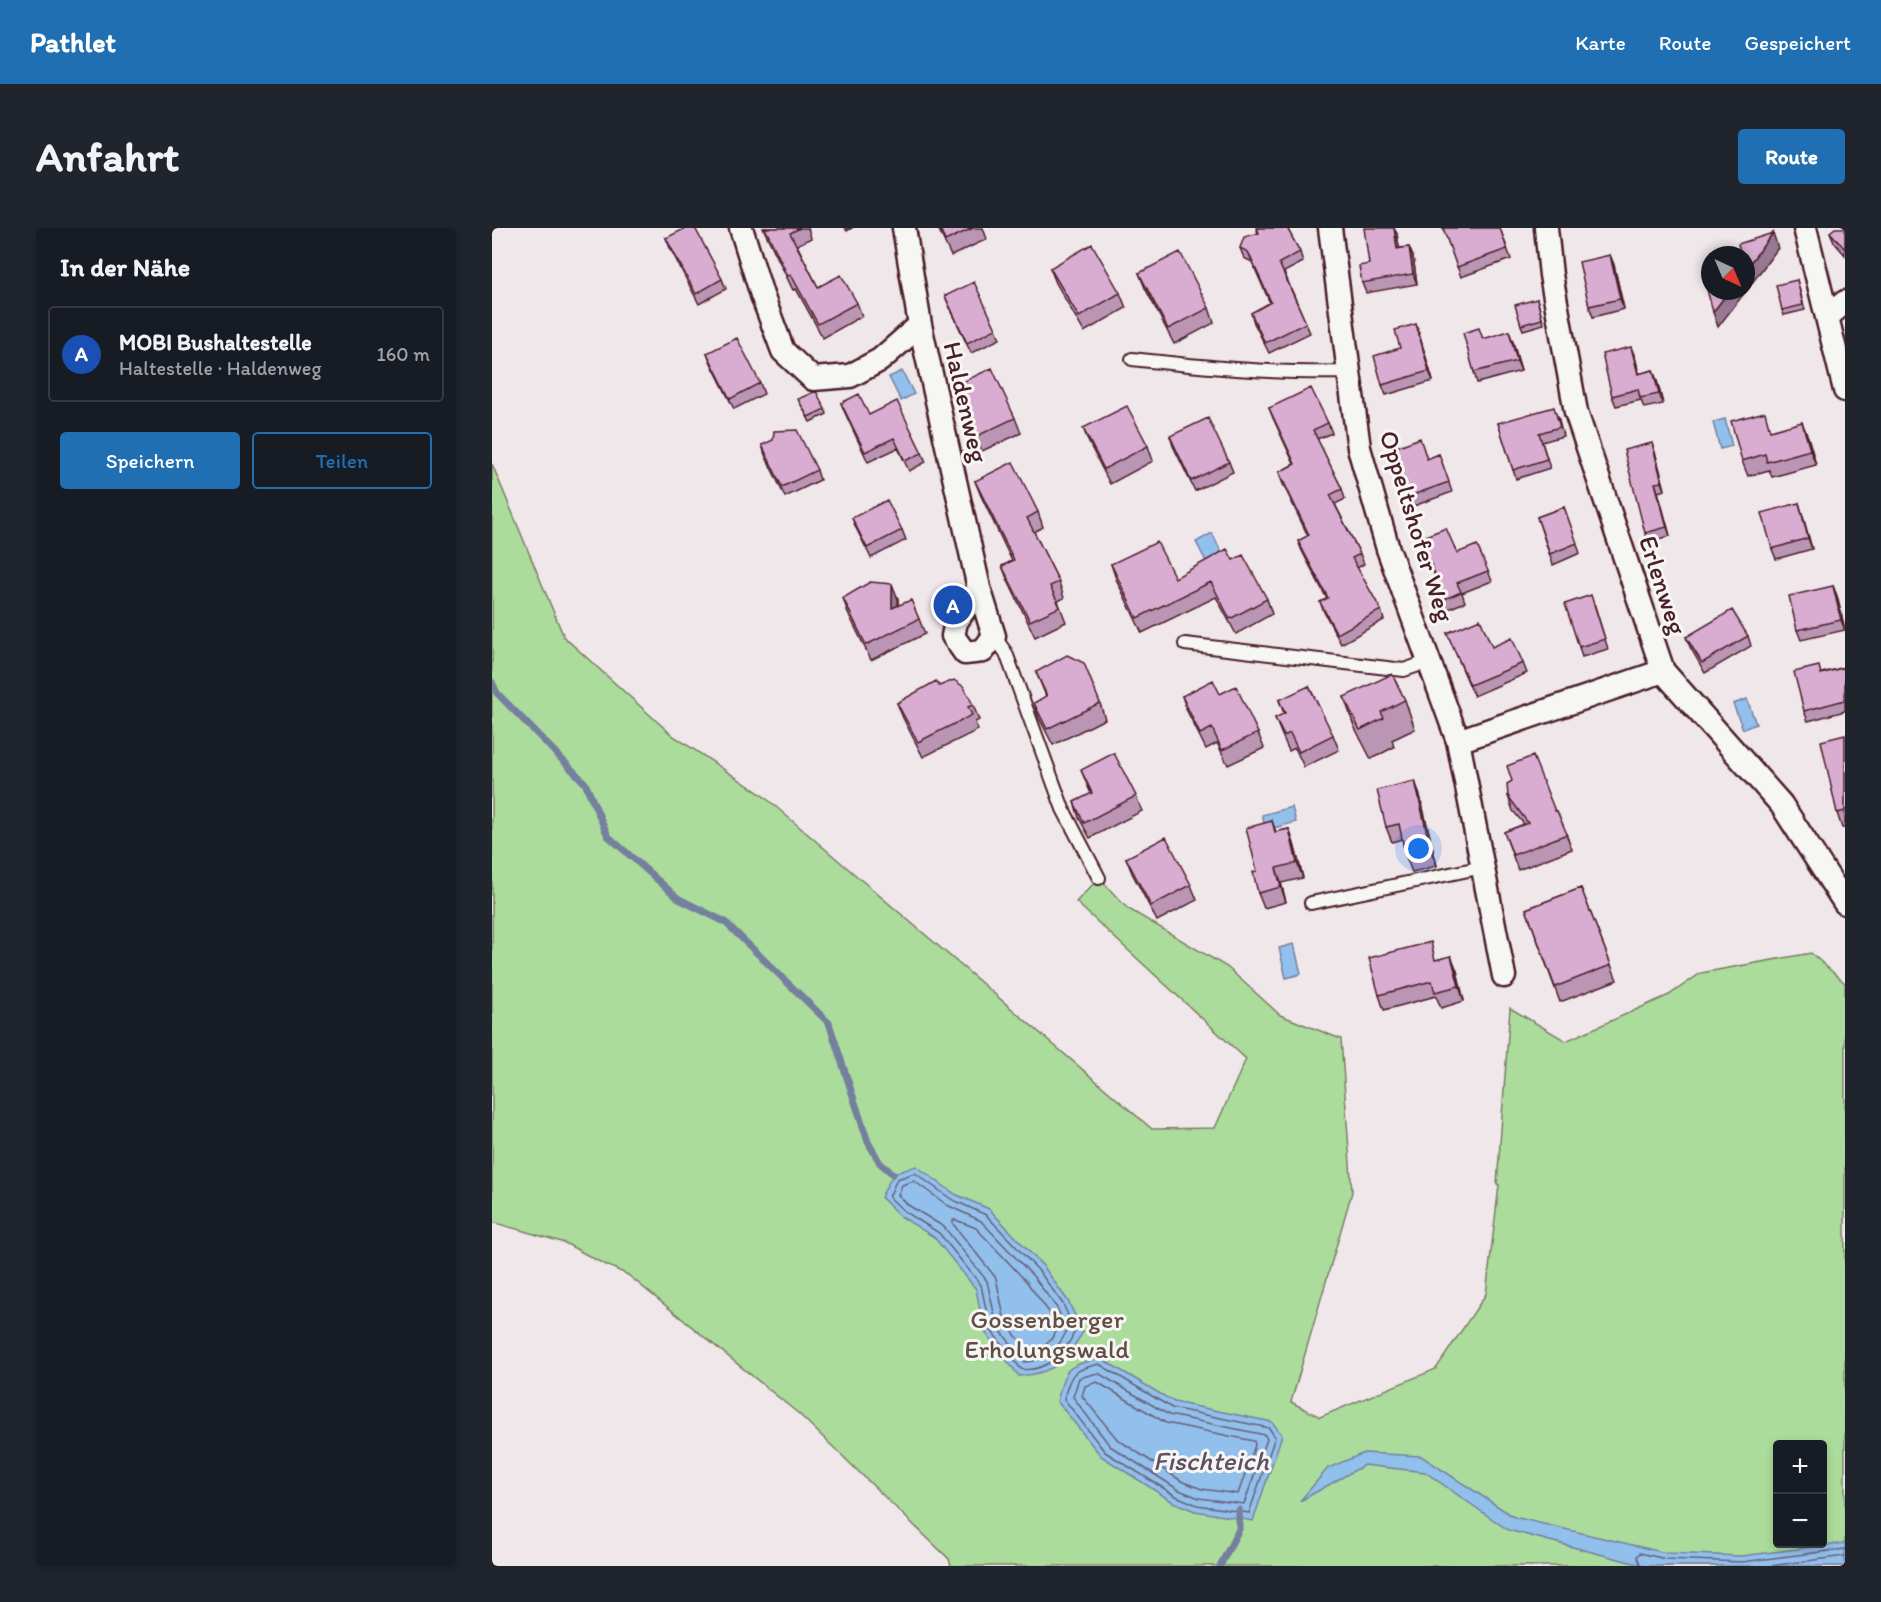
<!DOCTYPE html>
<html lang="de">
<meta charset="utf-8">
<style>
body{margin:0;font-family:Itim,sans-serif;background:#20242c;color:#f1f3f6}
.controls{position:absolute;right:18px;bottom:18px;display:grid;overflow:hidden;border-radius:6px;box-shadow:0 3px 9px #0003}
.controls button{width:54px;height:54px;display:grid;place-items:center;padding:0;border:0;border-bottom:2px solid #363941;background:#171b24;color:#f1f3f6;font:30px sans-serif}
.compass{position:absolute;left:1209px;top:18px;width:54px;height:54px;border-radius:50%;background:#171b24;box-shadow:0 3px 9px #0003;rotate:136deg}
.you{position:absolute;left:927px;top:621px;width:21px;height:21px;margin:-15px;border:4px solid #fff;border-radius:50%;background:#1a73e8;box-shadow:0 0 0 9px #1a73e833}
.badge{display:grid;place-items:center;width:39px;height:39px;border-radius:50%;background:#1f6fb2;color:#fff;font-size:20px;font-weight:700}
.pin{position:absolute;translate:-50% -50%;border:3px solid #fff;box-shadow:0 2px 6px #0006}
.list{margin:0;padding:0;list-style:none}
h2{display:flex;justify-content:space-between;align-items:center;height:78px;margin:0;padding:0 24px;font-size:26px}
h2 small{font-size:20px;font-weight:400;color:#9ea1a6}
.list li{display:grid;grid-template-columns:39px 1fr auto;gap:18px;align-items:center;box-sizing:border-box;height:96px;margin:0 12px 12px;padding:0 12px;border:2px solid #363941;border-radius:6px}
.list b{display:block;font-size:22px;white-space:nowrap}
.list p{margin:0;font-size:20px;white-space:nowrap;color:#9ea1a6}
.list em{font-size:20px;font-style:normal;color:#9ea1a6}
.actions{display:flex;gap:12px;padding:18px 24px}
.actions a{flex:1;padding:14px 0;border:2px solid #1f6fb2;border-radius:6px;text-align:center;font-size:21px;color:#1f6fb2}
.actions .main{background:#1f6fb2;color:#fff}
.map{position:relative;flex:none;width:1353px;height:1338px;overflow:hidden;border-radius:6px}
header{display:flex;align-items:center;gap:36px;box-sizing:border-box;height:84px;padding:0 30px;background:#1f6fb2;color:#fff}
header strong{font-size:28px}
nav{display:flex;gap:33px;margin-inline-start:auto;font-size:21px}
.intro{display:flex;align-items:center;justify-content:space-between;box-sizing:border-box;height:144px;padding:0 36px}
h1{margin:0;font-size:42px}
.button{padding:15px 27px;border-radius:6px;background:#1f6fb2;color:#fff;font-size:21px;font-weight:700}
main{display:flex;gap:36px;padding:0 36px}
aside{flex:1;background:#171b24;border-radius:6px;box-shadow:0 3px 9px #0003}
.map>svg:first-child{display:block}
</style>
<header>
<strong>Pathlet</strong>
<nav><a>Karte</a><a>Route</a><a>Gespeichert</a></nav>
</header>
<div class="intro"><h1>Anfahrt</h1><a class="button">Route</a></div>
<main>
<aside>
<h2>In der Nähe<small></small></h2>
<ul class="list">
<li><span class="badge" style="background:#1a4fb4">A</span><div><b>MOBI Bushaltestelle</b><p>Haltestelle · Haldenweg</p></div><em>160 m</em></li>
</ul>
<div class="actions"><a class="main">Speichern</a><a>Teilen</a></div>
</aside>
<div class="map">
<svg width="1353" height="1338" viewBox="0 0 1353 1338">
<rect width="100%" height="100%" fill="#f0e7eb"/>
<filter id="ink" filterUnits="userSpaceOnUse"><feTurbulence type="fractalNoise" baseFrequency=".0167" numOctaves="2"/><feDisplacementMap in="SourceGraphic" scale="12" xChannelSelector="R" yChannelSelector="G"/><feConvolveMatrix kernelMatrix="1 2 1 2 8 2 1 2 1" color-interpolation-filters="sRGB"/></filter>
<g filter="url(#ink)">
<!-- green -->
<path fill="#abdc9c" stroke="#7a7e64" stroke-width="1.5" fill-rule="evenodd" d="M0,236L72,409L180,507L269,566L660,901L723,900L754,831L584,674L607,650L635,680L735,739L788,787L849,811L860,964L799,1174L828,1189L944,1141L994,1066L1007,957L1005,956L1018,780L1074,813L1177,767L1209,745L1319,725L1353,755V1338H459L457,1331L307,1186L136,1047L108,1034L73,1015L0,994ZM1286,1216H1330V1316H1286Z"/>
<!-- water -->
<path fill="#92c0ec" stroke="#75809f" stroke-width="1.5" d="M410,143L422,166L409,173L397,149Z
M1233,191L1240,218L1228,221L1221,194Z
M720,305L734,333L718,341L704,314Z
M1255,471L1264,496L1251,501L1241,476Z
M800,579L804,594L774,602L770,587Z
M802,716L809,746L794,750L787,720Z
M424,938L463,966L497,981L552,1039L576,1073L591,1104C572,1134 564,1145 527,1148L492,1103L484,1061L442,1009L408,988L389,969L401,946Z
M608,1130L682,1174L780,1194L790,1207L761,1293L703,1283L681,1274L609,1228L565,1173C575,1137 572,1140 608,1130Z
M872,1225L929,1228L1022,1289L1174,1325L1250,1328L1353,1315V1338H1153L1016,1302L933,1244L872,1237L808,1273L836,1240Z"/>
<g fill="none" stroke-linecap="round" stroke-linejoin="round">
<!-- shore -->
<path stroke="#675f78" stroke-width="1.5" d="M423,945L459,971L494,987L547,1043L571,1076L583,1103C574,1124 554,1145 529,1141L498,1101L489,1057L447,1005L412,983L397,969L405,951Z
M422,953L455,977L489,993L541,1048L565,1080L575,1102C567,1120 553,1134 533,1134L505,1098L495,1053L452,999L416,977L406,967L410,957Z
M461,992H464L484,1000L534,1053L557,1084L565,1102C558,1114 550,1124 537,1124L513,1094L504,1050L461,996Z
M607,1136L680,1180L777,1200L783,1209L757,1285L705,1277L684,1268L613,1224L572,1171C578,1145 581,1142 607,1136Z
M606,1145L677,1187L773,1207L775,1211L752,1276L707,1270L687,1262L618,1218L581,1169L587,1150Z
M605,1154L674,1195L762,1213L763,1217L746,1266L710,1261L691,1254L625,1211L590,1168L593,1158Z
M1149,1338L1145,1328L1148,1325L1174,1331L1250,1334L1353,1321
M1278,1338L1353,1328"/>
<!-- stream -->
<path stroke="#75809f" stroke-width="7" d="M0,454L5,465L93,555L116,608L187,671L233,694L337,795L376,914L388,935L401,946
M728,1338L747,1301V1282"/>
<defs>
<path id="lane" d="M640,131C711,139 785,146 857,144
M502,408L514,425L571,581L607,650
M693,416L912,442L938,433
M819,675L991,639"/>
<path id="street" d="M249,0L270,67L291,123L321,151L358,148L388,132L428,97
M412,0L428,97L487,360L502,408L491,423L473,425L461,408L464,394L487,360
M838,0L867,220L896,321L966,513L1171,443
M1054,0L1059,47L1084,184L1171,443L1289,576L1353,675
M1313,0L1353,162
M1335,89L1353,74
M966,513L1012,748"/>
</defs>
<!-- lane casing -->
<use href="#lane" stroke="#4a1f2b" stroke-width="16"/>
<!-- street casing -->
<use href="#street" stroke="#4a1f2b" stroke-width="27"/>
<!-- lane -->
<use href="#lane" stroke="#f6f6f2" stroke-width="12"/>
<!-- street -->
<use href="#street" stroke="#f6f6f2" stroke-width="22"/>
</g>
<!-- wall -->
<path fill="#bb95b4" stroke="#4a1f2b" stroke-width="1.5" d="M271,0H316L319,10L305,17L326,59L365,75L370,88L331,110L304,61L301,62Z
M353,0H360L355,3Z
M446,0H491L495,11L459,28Z
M764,0H795L808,24L811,34L792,44L818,105L777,125L762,95L759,85L778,75L760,34L752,30L748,20L766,5Z
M951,0H1008L1019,31L969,49Z
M1353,0V27L1342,14L1338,4Z
M905,6L907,20L917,19L921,29L925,56L874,65L870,55L877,36Z
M174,10L230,51L234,61L207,76L178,20Z
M1118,27L1122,37L1132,81L1101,89L1097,78Z
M558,40L628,65L634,80L592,104L564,55Z
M647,45L717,80L722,95L682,116L653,60Z
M1305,52L1313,82L1292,87L1290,82Z
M453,68L504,101L508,111L479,125L457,78Z
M1045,71L1052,96L1031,102L1029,97Z
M927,106L941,153L894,167L890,157L908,120Z
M991,110L1021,114L1029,143L985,155L982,144Z
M215,125L268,155L272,166L242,181L219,135Z
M1143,129L1147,146L1161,142L1165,153L1171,176L1152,180L1149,172L1124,178L1120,168Z
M462,158L523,190L529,205L490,223L467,173Z
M306,171L333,181L335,186L318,194Z
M349,175L377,187L430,225L434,234L417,243L406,220L376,234L353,185Z
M777,180L836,195L840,205L825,211L850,261L853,271L843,276L868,326L872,336L865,340L889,382L892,392L849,416L832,384L828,374L835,371L810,323L806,313L816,308L790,254L787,244L802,236L781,190Z
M1066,188L1071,208L1050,214L1058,240L1024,251L1006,195Z
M591,200L656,218L661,233L618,256L597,215Z
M1279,203L1316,209L1324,237L1280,249L1277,242L1256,248L1250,233Z
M678,208L737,234L741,244L703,263L681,218Z
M270,217L325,242L328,252L293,269L273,227Z
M899,221L936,231L947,226L960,264L919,279Z
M1163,224L1173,262L1166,264L1178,308L1156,314L1153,305Z
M483,253L546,284L551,299L542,304L567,354L572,370L566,373L574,394L543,409L516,353L510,338L520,333L489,268Z
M1307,275L1320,321L1284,331L1280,321Z
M1072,279L1088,325L1061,337L1045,289Z
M360,290L410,302L414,312L379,330L364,300Z
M928,310L965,325L996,343L1000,353L970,365L973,374L949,384L938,354L944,351Z
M741,332L775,371L780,386L744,406L724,369L650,405L624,351L619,336L683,350Z
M1341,358L1345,368L1353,402L1309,412L1305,402Z
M351,370L406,371V377L427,391L433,406L379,432L356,385Z
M1103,378L1116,421L1090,429L1087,419Z
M955,405L1000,419L1031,435L1035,445L982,468Z
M1256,408L1259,418L1213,445L1198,419L1194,409Z
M1353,439V483L1316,493L1312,483L1330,445Z
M544,444L608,475L613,491L561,517L547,490L542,475L554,468Z
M447,458L481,477L487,492L483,494L486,502L431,529L411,490L405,475Z
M728,466L766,505L772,520L736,537L725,515L714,521L695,483L690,468Z
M852,469L913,472L923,501L900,512L902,519L879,531L862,498Z
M787,472L841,507L847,522L812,539L803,520L797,523L789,505L783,490L792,486Z
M1353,507V600H1350L1345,585Z
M589,542L644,568L650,583L598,610L587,590L582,574L599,566Z
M923,553L928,568L945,638L920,644L914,629L910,611L900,614L894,599Z
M1016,568L1063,583H1065L1080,621L1026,642L1012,604L1032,596L1021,583Z
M780,593L784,604L797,601L802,616L811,650L789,655L794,674L772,680L766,665L765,643Z
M634,630L699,657L705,672L665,693L640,645Z
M1089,660L1125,752L1068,774L1034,681Z
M959,728L965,743L972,773L949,780L944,768L892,782L887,767L945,732Z"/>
<!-- shaded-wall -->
<path fill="#987992" stroke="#4a1f2b" stroke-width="1.5" d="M902,0L905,6L909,31L905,21Z
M1281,5L1286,20L1254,63V40Z
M917,19L921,29L925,56L921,46Z
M1118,27L1122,37L1132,81L1128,71Z
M1237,63H1254L1226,99L1221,84Z
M924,96L927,106L941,153L937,143Z
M1017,103L1021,114L1029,143L1025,133Z
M1139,119L1143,129L1150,156L1146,146Z
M1161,142L1165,153L1171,176L1167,166Z
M1310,194L1316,209L1324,237L1318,222Z
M1160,215L1163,224L1173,262L1170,254Z
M1163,255L1166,264L1178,308L1175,299Z
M1307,275L1310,285L1320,321L1316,310Z
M400,356L406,371V395L400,380Z
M1341,358L1345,368L1353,402L1349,392Z
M923,553L928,568L945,638L939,623Z
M797,601L802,616L811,650L805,635Z
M784,640L789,655L794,674L789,659Z
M959,728L965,743L972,773L967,758Z"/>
<!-- building -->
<path fill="#d9add1" stroke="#4a1f2b" stroke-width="1.5" d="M194,0H203L230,51L204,66L174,10Z
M273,0H308L298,5L326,59L349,47L365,75L326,96L299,47L296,48Z
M448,0H481L453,13Z
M765,0H795L808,24L787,35L814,95L773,115L759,85L779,74L756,24L748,20L752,9L767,5Z
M872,0H902L905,21L917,19L921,46L870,55L867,38L877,36Z
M951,0H1008L1015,21L965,39Z
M1343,0H1353V19L1352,20L1338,4Z
M1281,5L1254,40V27H1249L1246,16Z
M600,16L628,65L587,89L558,40Z
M688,24L717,80L676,101L647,45Z
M1118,27L1128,71L1097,78L1087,34Z
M1218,49V63H1237L1221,84L1212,50Z
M1305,52L1311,77L1290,82L1284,57Z
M482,54L504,101L475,115L453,68Z
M1045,71L1050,91L1029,97L1023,77Z
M924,96L937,143L890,157L882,128L908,120L903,102Z
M987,100L991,111L1017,103L1025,133L982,144L971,105Z
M245,110L268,155L238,171L215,125Z
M1139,119L1146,146L1161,142L1167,166L1148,170L1146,161L1120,168L1110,126Z
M500,140L523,190L485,208L462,158Z
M819,160L836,195L821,202L850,261L838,267L868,326L860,330L889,382L845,406L828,374L836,370L806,313L817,307L787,244L803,236L777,180Z
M324,163L333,181L316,189L306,171Z
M367,166L377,187L405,173L430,225L413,233L402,210L373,224L349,175Z
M635,178L656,218L612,241L591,200Z
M1062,179L1068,199L1047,205L1055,231L1021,242L1006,195Z
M1273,184L1278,203L1310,194L1318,222L1275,234L1273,226L1250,233L1239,193Z
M716,190L737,234L699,253L678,208Z
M305,202L325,242L290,259L270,217L281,212L282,203Z
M928,210L935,231L947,226L957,254L915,269L899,221Z
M1160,215L1170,254L1163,255L1175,299L1153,305L1132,222Z
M521,234L546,284L535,290L567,354L558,358L568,379L538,393L510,338L522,332L483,253Z
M395,272L410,302L375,320L360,290Z
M1307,275L1316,310L1280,321L1270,285Z
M1072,279L1085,315L1058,326L1045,289Z
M954,300L965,325L985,317L996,343L965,355L969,364L946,374L938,354L945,351L928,310Z
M665,314L683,350L735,321L741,332L751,327L775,371L738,391L719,354L645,390L619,336Z
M378,354L400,356V380L419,372L427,391L374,417L351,370Z
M1341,358L1349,392L1305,402L1297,368Z
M1099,367L1113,411L1087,419L1073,376Z
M1240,382L1256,408L1210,435L1194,409Z
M988,391L1000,419L1020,410L1031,435L978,457L955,405Z
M575,427L592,435L608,475L555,501L542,475L555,468L544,444Z
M1327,438L1329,446L1353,439V472L1312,483L1302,444Z
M900,446L913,472L889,484L892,490L868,502L852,469Z
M462,452L472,459L481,477L476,479L480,487L426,514L405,475L444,453L447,458Z
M721,452L728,466L744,458L766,505L730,522L720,500L708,506L690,468Z
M817,458L841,507L807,524L798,505L792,508L783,490L793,485L787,472Z
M1353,507V583L1345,585L1329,513Z
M622,525L644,568L592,595L582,574L600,565L589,542Z
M1041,528L1063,583H1065L1075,606L1021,627L1012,604L1036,595L1016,568L1015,556L1020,553L1015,538Z
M923,553L939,623L914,629L907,596L894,599L885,562Z
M780,593L783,604L797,601L805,635L784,640L789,659L766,665L761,644L765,643L754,600Z
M674,609L699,657L659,678L634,630Z
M1089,660L1119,737L1063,759L1034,681Z
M939,714L943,732L959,728L967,758L943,764L940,753L887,767L877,730Z"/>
</g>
<g text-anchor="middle" stroke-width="6" stroke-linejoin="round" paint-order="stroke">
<!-- street labels -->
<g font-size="26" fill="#4a1f2b" stroke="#f6f6f2">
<text transform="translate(474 174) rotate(77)" y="9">Haldenweg</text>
<text transform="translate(925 298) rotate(73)" y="9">Oppeltshofer Weg</text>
<text transform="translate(1171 357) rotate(72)" y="9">Erlenweg</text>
</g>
<!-- park labels -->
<g font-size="26" fill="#624e47" stroke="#f6f6f2">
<text x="555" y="1100">Gossenberger<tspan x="555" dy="30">Erholungswald</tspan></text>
</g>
<!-- water labels -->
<g font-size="27" font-style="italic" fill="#604f65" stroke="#f6f6f2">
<text x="719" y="1242">Fischteich</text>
</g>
</g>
</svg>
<div class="controls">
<button>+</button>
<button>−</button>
</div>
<svg class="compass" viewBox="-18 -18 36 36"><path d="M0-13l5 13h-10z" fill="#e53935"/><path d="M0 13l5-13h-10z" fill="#9ea1a6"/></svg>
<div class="you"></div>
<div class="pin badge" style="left:461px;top:377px;background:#1a4fb4">A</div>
</div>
</main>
